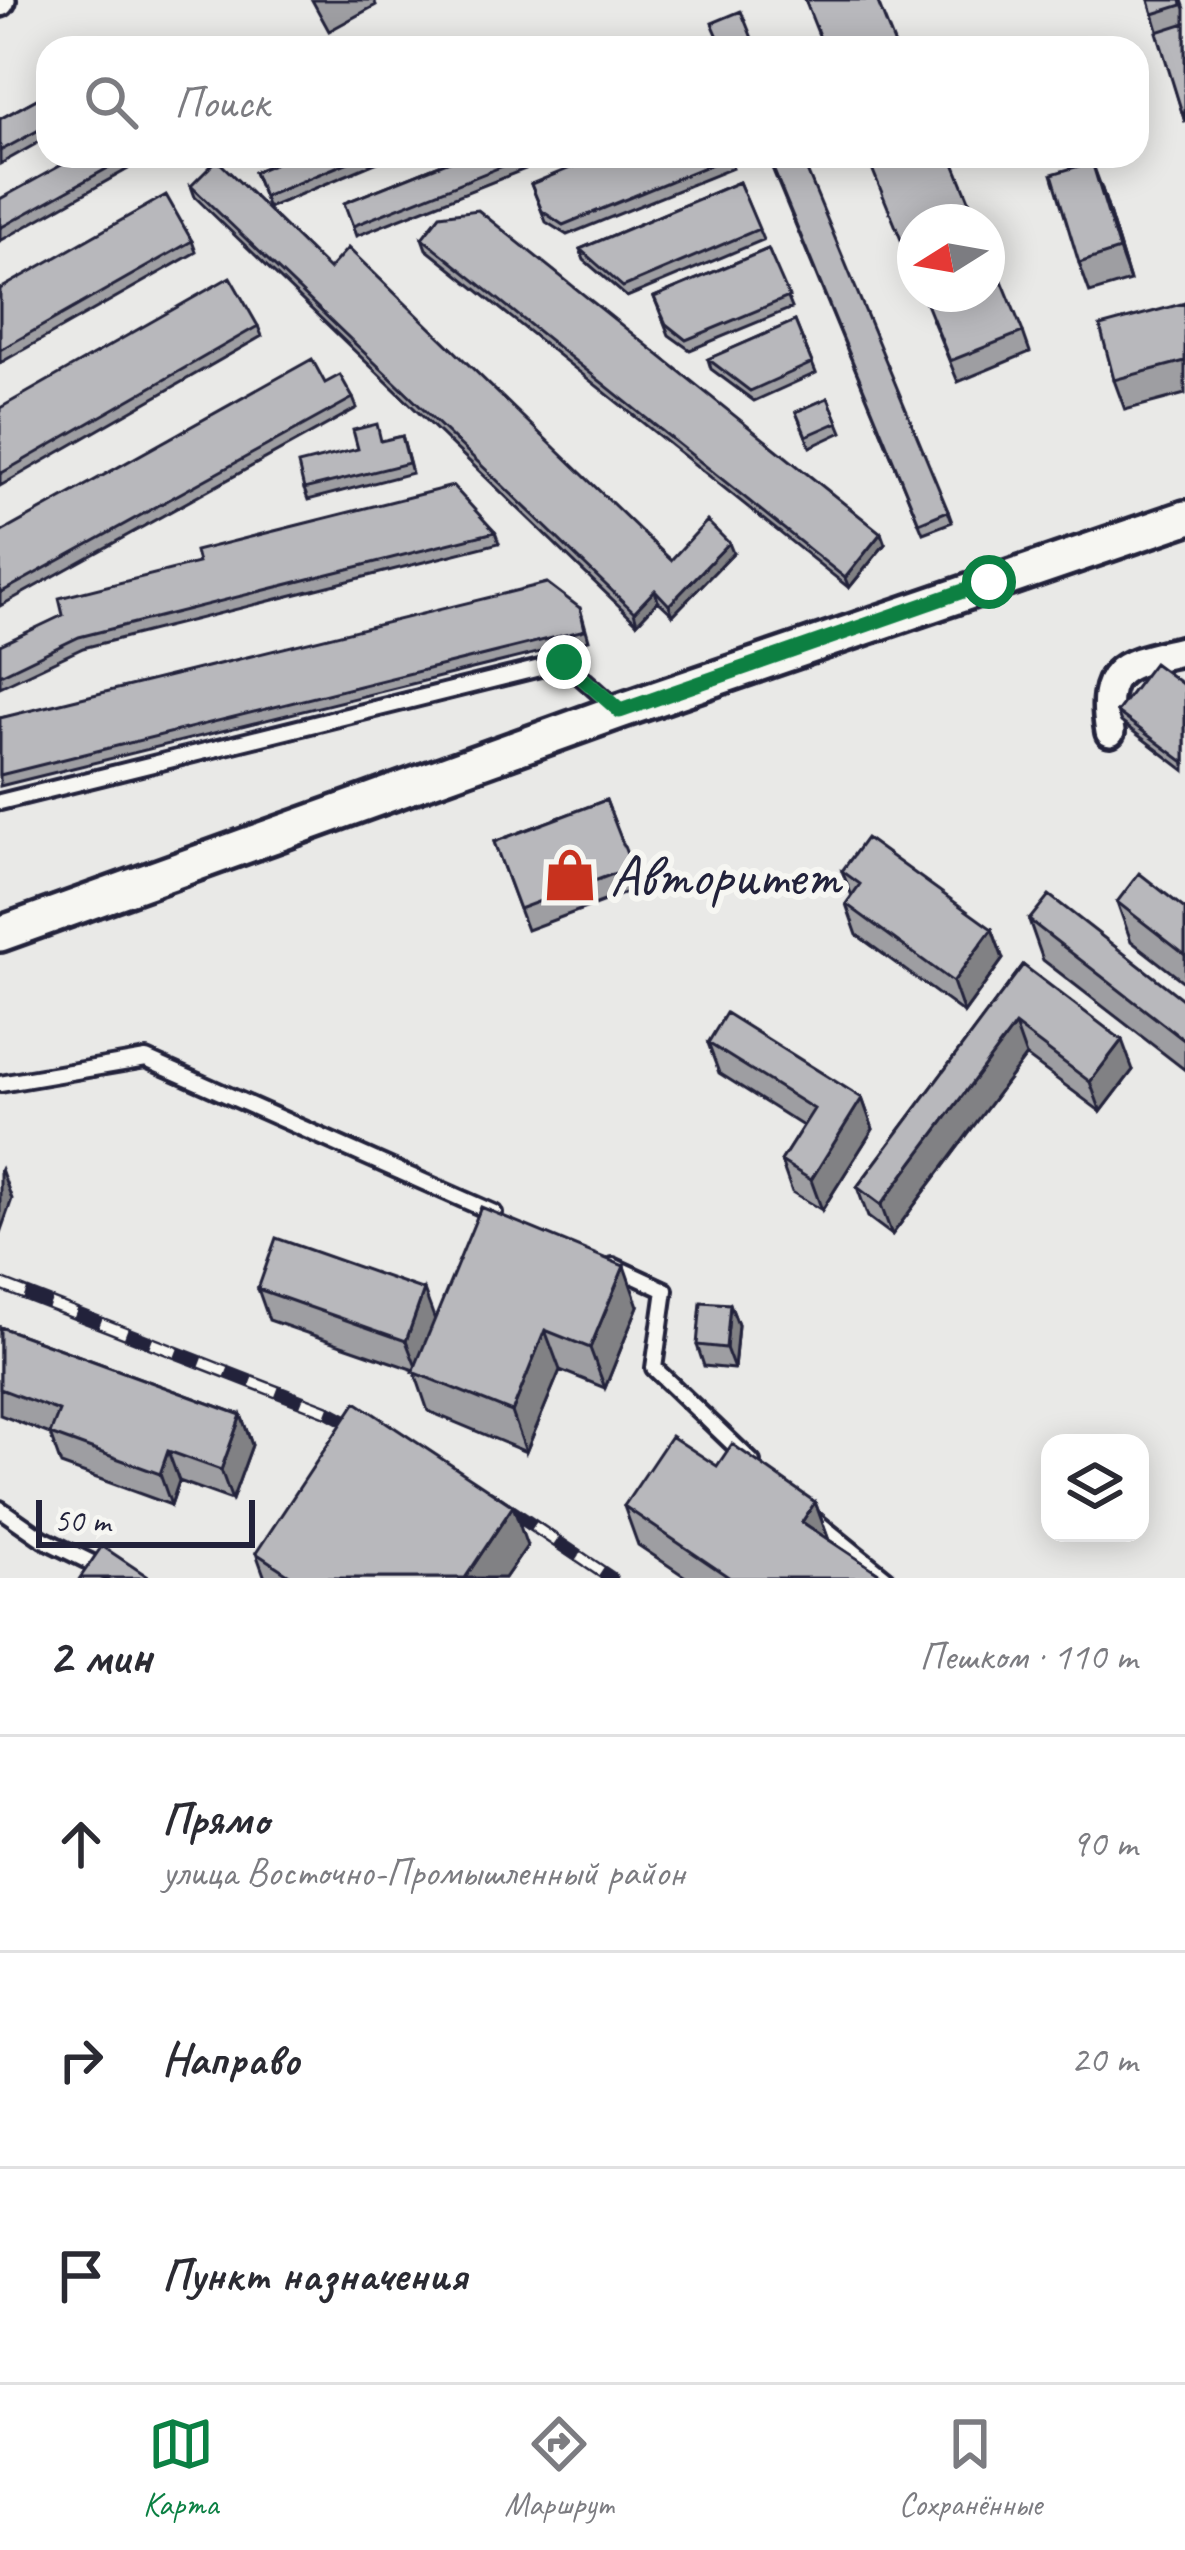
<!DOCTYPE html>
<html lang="ru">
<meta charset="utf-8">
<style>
body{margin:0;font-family:Caveat,sans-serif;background:#f7f7f7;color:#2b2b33}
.controls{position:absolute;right:36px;bottom:36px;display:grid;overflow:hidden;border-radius:24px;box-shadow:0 6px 30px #0003}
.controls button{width:108px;height:108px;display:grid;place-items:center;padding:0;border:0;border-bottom:3px solid #e1e1e2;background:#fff;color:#2b2b33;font:60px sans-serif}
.compass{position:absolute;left:897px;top:204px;width:108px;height:108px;border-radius:50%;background:#fff;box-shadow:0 6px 30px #0003;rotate:259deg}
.scale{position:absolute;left:36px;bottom:30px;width:219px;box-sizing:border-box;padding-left:12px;border:6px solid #22223b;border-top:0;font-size:33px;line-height:42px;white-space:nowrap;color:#22223b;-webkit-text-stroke:9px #f6f6f2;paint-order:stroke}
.stop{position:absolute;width:36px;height:36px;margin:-27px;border:9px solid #0b8043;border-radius:50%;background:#fff}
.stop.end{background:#0b8043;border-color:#fff;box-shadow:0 3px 12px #0008}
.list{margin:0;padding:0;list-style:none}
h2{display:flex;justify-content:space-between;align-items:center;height:156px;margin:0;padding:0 48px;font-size:51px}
h2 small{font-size:39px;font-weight:400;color:#7c7c81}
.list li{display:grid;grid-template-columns:78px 1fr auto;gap:36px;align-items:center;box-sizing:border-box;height:216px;padding:0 48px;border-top:3px solid #e1e1e2}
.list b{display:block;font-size:45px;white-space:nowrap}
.list p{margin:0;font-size:39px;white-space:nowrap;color:#7c7c81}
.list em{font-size:39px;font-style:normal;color:#7c7c81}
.icon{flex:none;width:66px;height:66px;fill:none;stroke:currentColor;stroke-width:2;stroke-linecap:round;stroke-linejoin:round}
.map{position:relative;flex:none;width:1185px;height:1578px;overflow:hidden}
.search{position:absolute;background:#fff;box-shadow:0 6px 30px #0003;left:36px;right:36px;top:36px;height:132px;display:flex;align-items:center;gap:30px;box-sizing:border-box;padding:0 42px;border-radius:36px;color:#7c7c81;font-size:45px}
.sheet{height:804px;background:#fff}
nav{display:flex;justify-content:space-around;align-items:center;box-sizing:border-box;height:168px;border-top:3px solid #e1e1e2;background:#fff;font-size:33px;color:#7c7c81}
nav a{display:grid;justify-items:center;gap:6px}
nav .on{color:#0b8043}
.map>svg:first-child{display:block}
</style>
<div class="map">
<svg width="1185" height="1578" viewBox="0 0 1185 1578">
<rect width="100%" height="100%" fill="#e9e9e7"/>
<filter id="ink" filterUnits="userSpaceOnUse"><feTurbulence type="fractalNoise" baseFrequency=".00833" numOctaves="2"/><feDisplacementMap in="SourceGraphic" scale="24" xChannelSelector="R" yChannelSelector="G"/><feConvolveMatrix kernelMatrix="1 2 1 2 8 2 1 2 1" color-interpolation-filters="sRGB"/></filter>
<g filter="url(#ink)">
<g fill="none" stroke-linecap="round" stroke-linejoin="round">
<defs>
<path id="service" d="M0,802L564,662L616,708
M0,1084L146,1059L494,1213
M613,1266L665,1290L654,1368L752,1462
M0,1509L43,1539L123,1578
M812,1518L886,1578"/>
<path id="minor" d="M0,2L1,0
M1110,732C1098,663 1128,664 1185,650"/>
<path id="tertiary" d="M0,934L620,711L1185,518"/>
</defs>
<!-- service casing -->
<use href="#service" stroke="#22223b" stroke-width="22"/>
<!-- minor casing -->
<use href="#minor" stroke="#22223b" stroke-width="36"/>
<!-- tertiary casing -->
<use href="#tertiary" stroke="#22223b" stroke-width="42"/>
<!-- service -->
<use href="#service" stroke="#f6f6f2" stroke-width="14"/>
<!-- minor -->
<use href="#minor" stroke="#f6f6f2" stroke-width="27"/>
<!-- tertiary -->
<use href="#tertiary" stroke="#f6f6f2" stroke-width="33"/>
<defs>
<path id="rail" d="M0,1284L329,1412L372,1435
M489,1496L611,1578"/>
</defs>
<!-- rail casing -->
<use href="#rail" stroke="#22223b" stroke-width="14"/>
<!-- rail -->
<use href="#rail" stroke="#f6f6f2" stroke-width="9" stroke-dasharray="27" stroke-linecap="butt"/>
</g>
<!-- wall -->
<path fill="#9e9ea2" stroke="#22223b" stroke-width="3" d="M312,0H374L376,5L329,31Z
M1149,0H1182L1185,9V122Z
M48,93V137L0,164V119Z
M123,156L128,169L0,241V199Z
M292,156H392L268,208L254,172Z
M462,156H558L356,236L344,203Z
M729,156L733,168L567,235L546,222L531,184Z
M767,156L948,511L952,522L923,533Z
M739,182L763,240L627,297L584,260L580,249Z
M191,186L329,269L671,560L733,553L673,615L658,601L637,623L195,197Z
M1103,192L1130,281L1090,293L1079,263Z
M422,238L885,544L849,588L426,249Z
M192,241L196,252L0,363V289Z
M768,249L792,308L690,350L669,335L654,297Z
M922,294L1023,332L1030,352L958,382Z
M1185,303V394L1125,410L1114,380Z
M795,321L816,373L754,401L711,369L708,359Z
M258,326L262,336L0,486V408Z
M325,383L353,398L357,408L0,606V533Z
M828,398L842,432L810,447L796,412Z
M402,436L412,473L308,500L304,489L358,449Z
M495,532L499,543L83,648L0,687V645Z
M580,608L589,640L0,786V718Z
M1185,686V771L1121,722L1117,712Z
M606,800L639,888L527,930L494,842Z
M842,871L992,929L1003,959L964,1013L857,935L846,904L852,896Z
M1117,902L1185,909V983L1131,941Z
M1029,920L1185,1001V1070L1043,960Z
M1023,965L1133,1070L1101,1112L1026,1056L892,1235L868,1217L857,1187Z
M708,1043L862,1098L873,1129L822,1210L792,1192L781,1161L803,1126L719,1073Z
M258,1289L435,1319L638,1306L605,1388L560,1370L526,1452L428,1411L414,1370L269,1320Z
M730,1304L738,1325L734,1369L704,1366L697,1345Z
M0,1327L241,1415L252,1445L232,1500L179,1481L171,1505L61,1465L50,1434L0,1415Z
M717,1466L815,1502L829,1540L886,1578H687L638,1545L624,1506Z
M527,1546L505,1578H265L256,1553Z"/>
<!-- shaded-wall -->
<path fill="#818184" stroke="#22223b" stroke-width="3" d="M1092,162L1103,192L1130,281L1119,250Z
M881,533L885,544L849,588L845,578Z
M729,543L733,553L673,615L669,605Z
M655,590L658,601L637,623L634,612Z
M992,929L1003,959L964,1013L953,982Z
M1015,1025L1026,1056L892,1235L881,1205Z
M1122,1040L1133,1070L1101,1112L1090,1082Z
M862,1098L873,1129L822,1210L811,1180Z
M1,1169L12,1199L0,1233V1171Z
M624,1266L638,1306L605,1388L590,1348Z
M424,1290L435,1320L418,1372L406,1341Z
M730,1304L738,1325L734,1369L726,1348Z
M545,1330L560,1370L526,1452L512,1412Z
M241,1415L252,1445L232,1500L221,1470Z
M168,1451L179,1481L171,1505L160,1474Z
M815,1502L829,1541L802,1522Z
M513,1506L527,1546L505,1578H465Z"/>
<!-- building -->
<path fill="#b8b8bc" stroke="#22223b" stroke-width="3" d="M805,0H877L896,48H824Z
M1149,0H1181L1182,5L1153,14Z
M741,11L756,48H723L712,23Z
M1185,23V122L1157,32Z
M48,93V125L0,151V119Z
M78,156H123L124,159L0,228V199Z
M292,156H363L264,197L254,172Z
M462,156H528L353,226L344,203Z
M599,156H729V157L563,225L542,211L531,184Z
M768,156H801L948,511L919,523Z
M867,156H951L978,222H915V274Z
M217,160L329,269L348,248L671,560L707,521L729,543L669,605L655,590L634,612L191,186Z
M1092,162L1119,250L1079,263L1052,174Z
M739,182L759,229L623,287L580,249Z
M166,195L192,241L0,350V289Z
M478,210L881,533L845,578L422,238L440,215Z
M987,244L1023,332L950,361L923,294H987Z
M768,249L789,297L686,340L666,324L654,297Z
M230,277L258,326L0,474V408Z
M1185,303V361L1114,380L1100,326Z
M795,321L812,363L750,391L708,359Z
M312,359L325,383L340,375L353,398L0,593V533Z
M828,398L838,422L806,436L796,412Z
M377,424L381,441L402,436L409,463L304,489L298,464L358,449L353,430Z
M453,486L495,532L79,637L0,675V645L63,615L59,598L198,563L195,551Z
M547,583L580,608L585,630L0,775V718Z
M1154,663L1185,686V763L1117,712Z
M606,800L632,867L519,909L494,842Z
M866,838L992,929L953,982L846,904L860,884L842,871Z
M1139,873L1185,909V955L1117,902Z
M1049,895L1185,1001V1041L1029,920Z
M1023,965L1122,1040L1090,1082L1015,1025L881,1205L857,1187Z
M726,1013L862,1098L811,1180L781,1161L814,1109L708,1043Z
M481,1207L624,1266L590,1348L545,1330L512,1412L413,1372Z
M276,1238L424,1290L406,1341L258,1289Z
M701,1302L730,1304L726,1348L697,1345Z
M0,1327L241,1415L221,1470L168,1451L160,1474L50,1434L59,1411L0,1389Z
M356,1402L513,1506L465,1578H294L256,1553Z
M671,1436L717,1466L732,1444L815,1502L802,1522L886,1578H730L624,1506Z
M102,1546L150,1578H80Z"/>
</g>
<g fill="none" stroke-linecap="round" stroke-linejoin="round" filter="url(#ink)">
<!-- route -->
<path stroke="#0b8043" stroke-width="15" d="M564,662L620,711L989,582"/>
</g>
<!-- icons -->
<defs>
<symbol id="shop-bare" viewBox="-9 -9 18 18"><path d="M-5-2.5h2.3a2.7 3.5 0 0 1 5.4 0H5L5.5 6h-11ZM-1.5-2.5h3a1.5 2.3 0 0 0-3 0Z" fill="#c8321e" stroke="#f6f6f2" stroke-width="2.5" paint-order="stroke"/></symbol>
</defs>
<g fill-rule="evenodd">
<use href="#shop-bare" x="532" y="837" width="76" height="76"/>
</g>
<g text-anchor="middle" stroke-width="12" stroke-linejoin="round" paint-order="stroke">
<!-- poi labels -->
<g font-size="57" fill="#22223b" stroke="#f6f6f2" text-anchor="start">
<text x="610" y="895">Авторитет</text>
</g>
</g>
</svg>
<div class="controls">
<button><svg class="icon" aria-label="layers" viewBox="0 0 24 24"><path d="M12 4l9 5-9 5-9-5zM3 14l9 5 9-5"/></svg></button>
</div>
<svg class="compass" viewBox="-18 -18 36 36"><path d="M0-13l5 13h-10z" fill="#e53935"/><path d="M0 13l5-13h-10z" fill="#7c7c81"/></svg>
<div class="scale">50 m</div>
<div class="stop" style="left:989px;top:582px"></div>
<div class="stop end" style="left:564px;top:662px"></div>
<div class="search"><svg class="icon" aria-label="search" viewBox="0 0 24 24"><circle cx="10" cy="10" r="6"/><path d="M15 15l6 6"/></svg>Поиск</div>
</div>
<section class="sheet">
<h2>2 мин<small>Пешком · 110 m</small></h2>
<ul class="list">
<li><svg class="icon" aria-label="ahead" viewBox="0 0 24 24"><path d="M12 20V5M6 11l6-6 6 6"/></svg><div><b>Прямо</b><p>улица Восточно-Промышленный район</p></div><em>90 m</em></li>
<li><svg class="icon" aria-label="right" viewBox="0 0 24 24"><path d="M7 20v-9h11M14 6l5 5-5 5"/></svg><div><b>Направо</b></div><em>20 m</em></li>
<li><svg class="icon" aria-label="arrive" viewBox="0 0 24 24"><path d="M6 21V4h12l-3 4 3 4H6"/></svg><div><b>Пункт назначения</b></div></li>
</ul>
</section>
<nav>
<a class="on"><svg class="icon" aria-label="map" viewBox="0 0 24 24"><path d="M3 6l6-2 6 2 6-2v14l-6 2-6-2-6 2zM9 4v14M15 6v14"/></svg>Карта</a>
<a><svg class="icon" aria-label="directions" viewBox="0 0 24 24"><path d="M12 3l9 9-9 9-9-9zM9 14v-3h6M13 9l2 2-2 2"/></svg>Маршрут</a>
<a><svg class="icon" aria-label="saved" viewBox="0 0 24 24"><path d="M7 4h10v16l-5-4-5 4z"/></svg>Сохранённые</a>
</nav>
